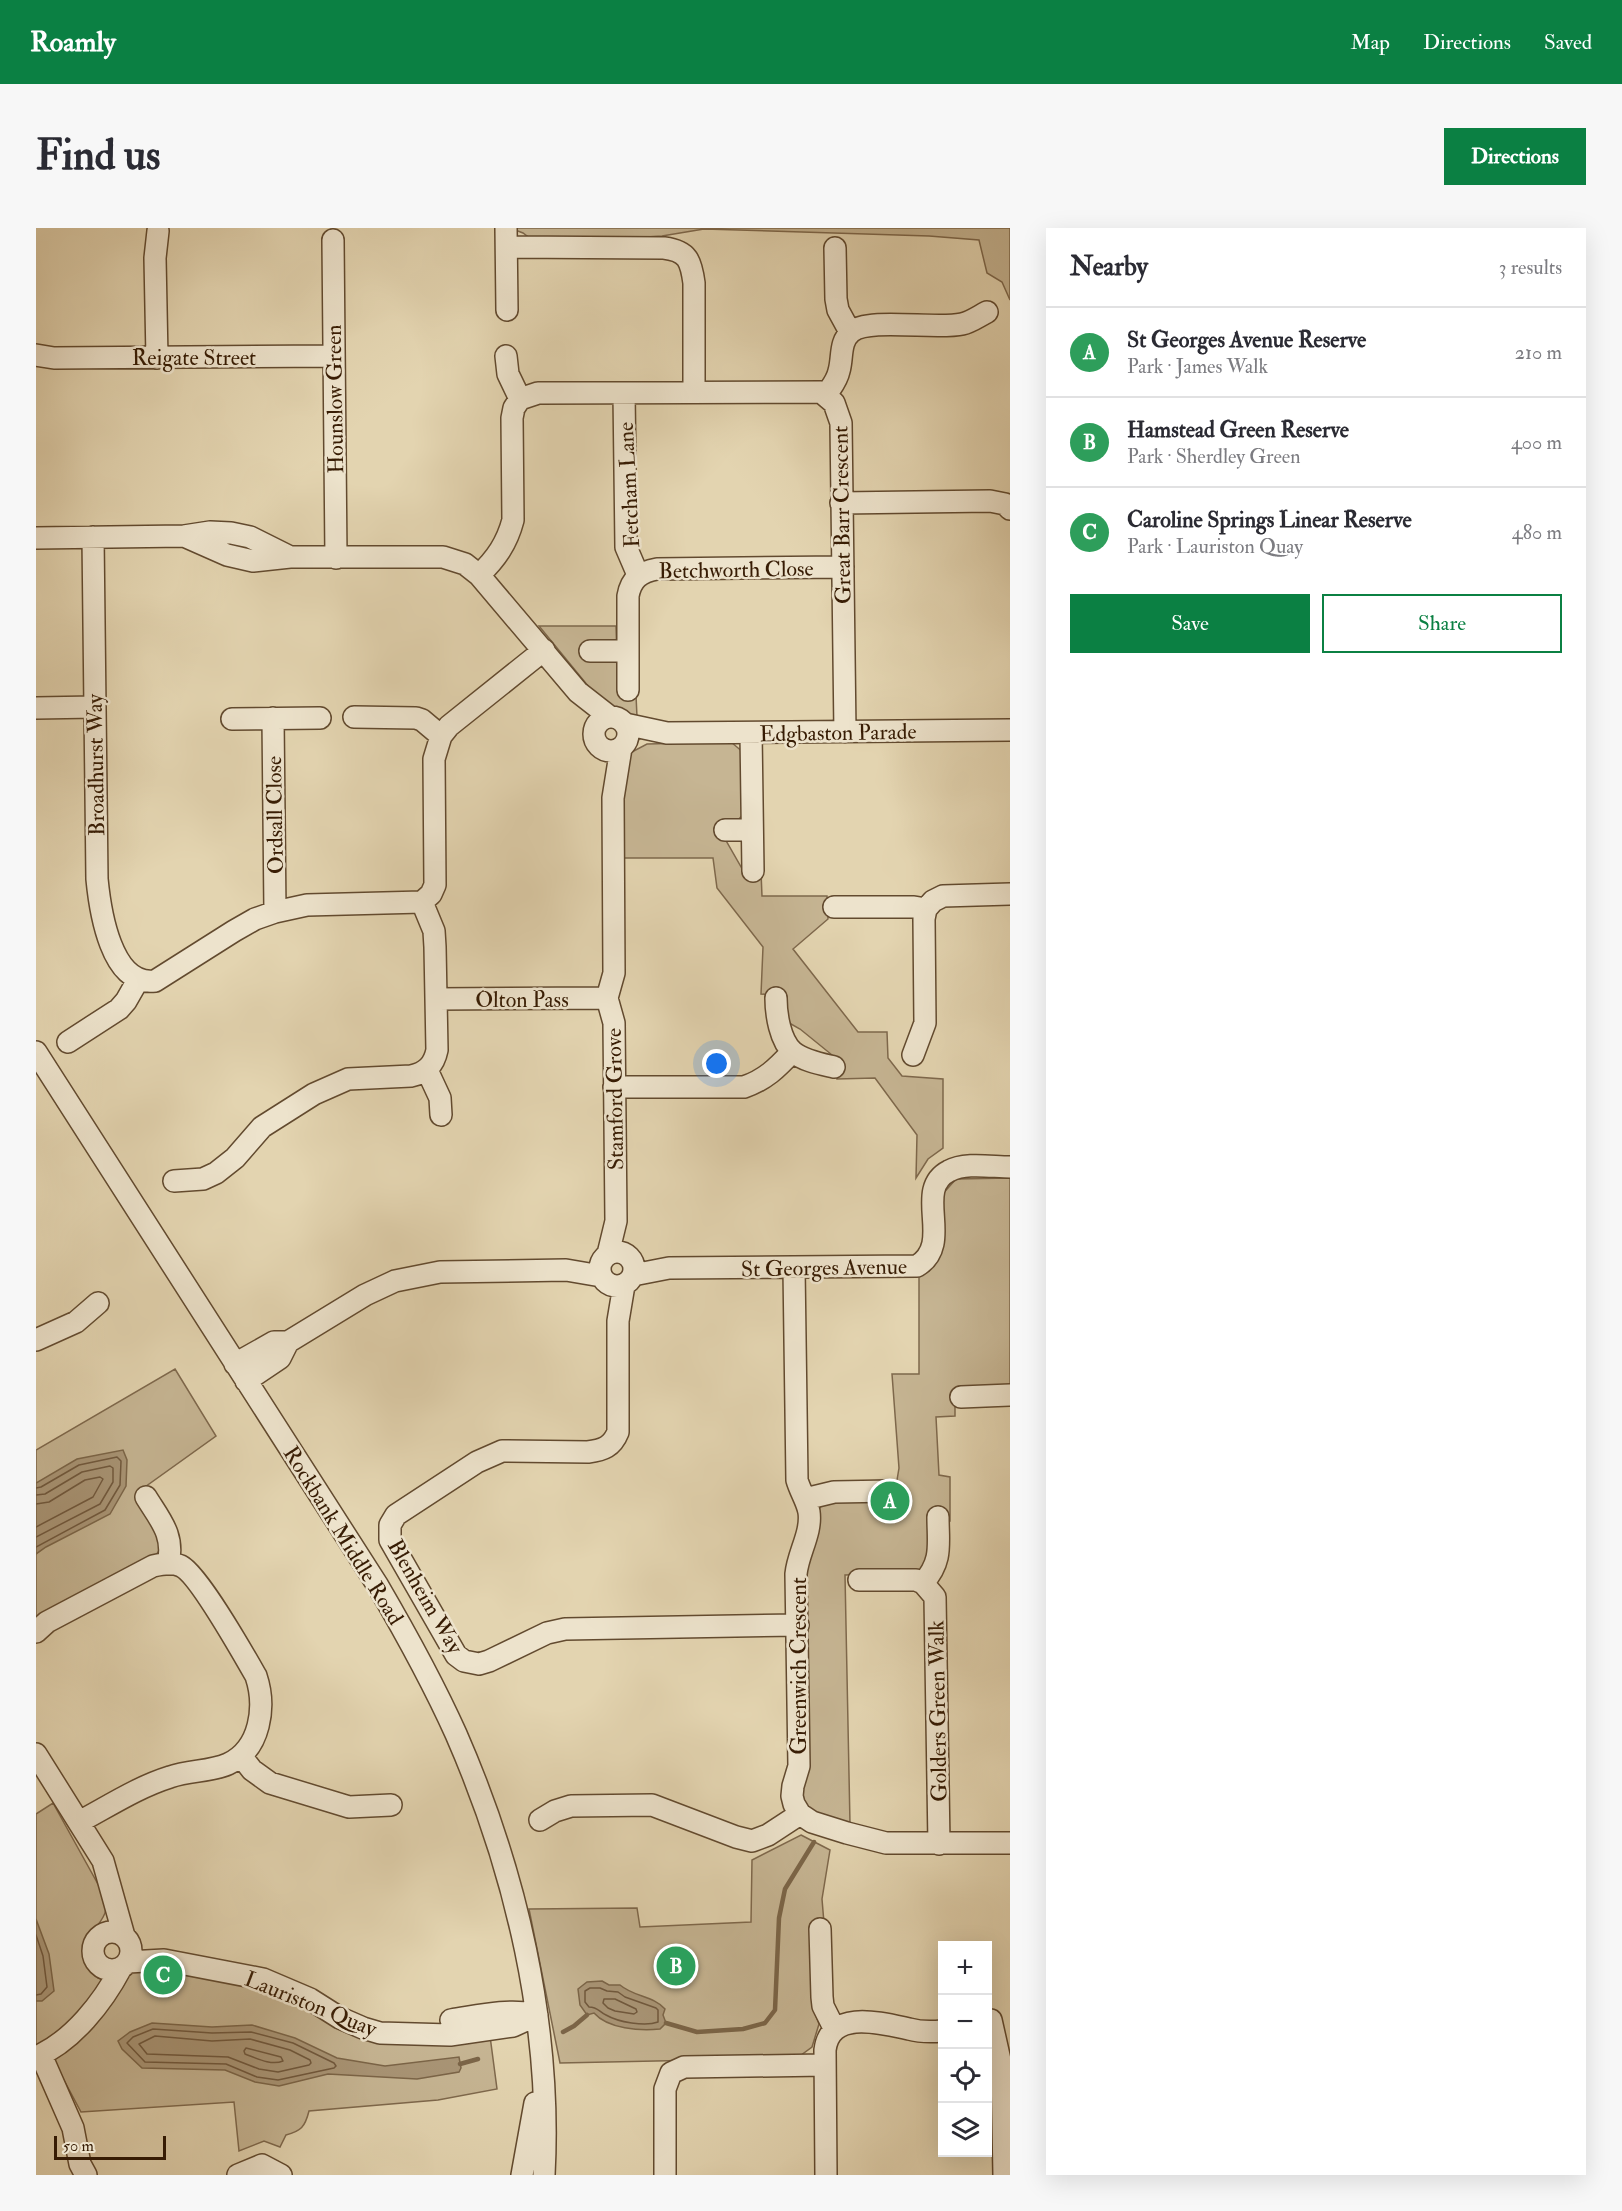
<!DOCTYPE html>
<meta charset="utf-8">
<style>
body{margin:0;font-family:"IM FELL Double Pica",serif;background:#f7f7f7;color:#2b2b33}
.controls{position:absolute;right:18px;bottom:18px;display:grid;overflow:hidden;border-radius:0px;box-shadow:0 6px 24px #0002}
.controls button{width:54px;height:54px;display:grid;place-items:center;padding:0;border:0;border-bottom:2px solid #e1e1e2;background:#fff;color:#2b2b33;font:30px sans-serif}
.scale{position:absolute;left:18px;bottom:15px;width:112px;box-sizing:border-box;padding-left:6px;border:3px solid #371c04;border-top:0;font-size:16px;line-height:21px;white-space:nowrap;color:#371c04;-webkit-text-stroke:4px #ede3cc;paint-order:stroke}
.you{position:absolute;left:681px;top:836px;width:21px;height:21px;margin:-15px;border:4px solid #fff;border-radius:50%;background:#1a73e8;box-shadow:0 0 0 9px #1a73e833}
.badge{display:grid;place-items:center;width:39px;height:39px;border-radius:50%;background:#0b8043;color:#fff;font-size:20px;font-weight:700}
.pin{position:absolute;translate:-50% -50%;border:3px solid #fff;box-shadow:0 2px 6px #0006}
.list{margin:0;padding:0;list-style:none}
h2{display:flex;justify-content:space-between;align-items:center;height:78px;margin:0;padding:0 24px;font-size:26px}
h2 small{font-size:20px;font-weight:400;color:#7c7c81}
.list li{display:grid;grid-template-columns:39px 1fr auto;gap:18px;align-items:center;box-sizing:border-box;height:90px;padding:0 24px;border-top:2px solid #e1e1e2}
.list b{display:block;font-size:22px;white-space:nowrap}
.list p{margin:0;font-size:20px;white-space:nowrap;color:#7c7c81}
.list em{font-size:20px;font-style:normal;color:#7c7c81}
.actions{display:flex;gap:12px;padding:18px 24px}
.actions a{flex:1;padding:14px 0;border:2px solid #0b8043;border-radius:0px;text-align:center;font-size:21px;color:#0b8043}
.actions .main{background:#0b8043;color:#fff}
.icon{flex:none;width:33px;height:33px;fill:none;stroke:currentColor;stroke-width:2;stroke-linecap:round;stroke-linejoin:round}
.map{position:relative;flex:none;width:974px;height:1947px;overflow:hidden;border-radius:0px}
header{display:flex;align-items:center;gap:36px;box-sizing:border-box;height:84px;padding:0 30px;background:#0b8043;color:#fff}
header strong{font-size:28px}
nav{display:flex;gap:33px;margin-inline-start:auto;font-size:21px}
.intro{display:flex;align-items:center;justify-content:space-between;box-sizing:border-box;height:144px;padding:0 36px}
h1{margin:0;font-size:42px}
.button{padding:15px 27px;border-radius:0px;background:#0b8043;color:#fff;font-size:21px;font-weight:700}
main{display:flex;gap:36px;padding:0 36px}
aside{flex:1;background:#fff;border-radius:0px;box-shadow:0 6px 24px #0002}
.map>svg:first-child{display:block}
</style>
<header>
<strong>Roamly</strong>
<nav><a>Map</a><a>Directions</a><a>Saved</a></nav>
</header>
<div class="intro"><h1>Find us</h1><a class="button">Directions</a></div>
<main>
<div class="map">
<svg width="974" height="1947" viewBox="0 0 974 1947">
<rect width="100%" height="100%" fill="#e3d4b0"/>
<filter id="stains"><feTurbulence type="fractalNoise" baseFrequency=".00333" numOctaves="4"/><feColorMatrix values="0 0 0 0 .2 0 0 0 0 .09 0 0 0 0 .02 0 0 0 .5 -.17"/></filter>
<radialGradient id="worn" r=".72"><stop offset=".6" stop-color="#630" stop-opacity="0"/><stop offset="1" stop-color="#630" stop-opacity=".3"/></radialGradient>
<!-- green -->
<path fill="#c6b593" stroke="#7e684c" stroke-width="1.5" d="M474,0H974V72L966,54L951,45L943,12L893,8L668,1L626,8L580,11H495L487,5Z
M503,398H580L582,461L600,467L601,489L566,475Z
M695,514L708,525V585L688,609L708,644H725L726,668H791L792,691L757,721L822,804H851L852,830L866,848L907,851V920L892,931L880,950L881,907L839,850L801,851V831L764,801L748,792L749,768L725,766L727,719L681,660L677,630H585L588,542L592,526L611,516Z
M974,950V1158L919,1160V1188L900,1189L903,1247L914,1249V1293L892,1295V1330L883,1345L809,1347L814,1596C790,1590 776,1591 764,1568L768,1339L781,1284L788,1274L858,1270L863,1240L856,1146H883V1045L893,1043L904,1022V969L920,951Z
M139,1141L180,1208L102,1264L127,1318L119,1328L0,1395V1222Z
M17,1575L68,1667C69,1671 70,1677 70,1681C69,1688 65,1693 61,1698C45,1718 47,1730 62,1750L85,1751L110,1735L235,1763L337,1812L454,1808L461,1861L402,1872L273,1883C269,1899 265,1903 250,1907L244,1919L228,1913L203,1923L198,1874L45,1884L22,1841L0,1820V1586Z
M765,1607L794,1622L786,1671L788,1695L774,1696L776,1777L783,1796L776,1819L761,1830L524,1835L493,1681L601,1680L604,1699L715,1694L716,1632Z"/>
<!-- water -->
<path fill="#a99576" stroke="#7b6548" stroke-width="1.5" d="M87,1222L91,1232L90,1258L74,1286L10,1319L0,1326V1255L41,1231Z
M0,1691L13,1726L18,1763L6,1773H0Z
M566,1753L573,1757H584C598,1769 618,1768 629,1781L627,1787L630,1795L624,1801C604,1803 572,1801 558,1785L551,1787L544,1777L542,1761L551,1754Z
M116,1795L176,1799L216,1797L259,1810L301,1830L349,1838L423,1829L425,1840L423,1844L381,1851L292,1846L243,1858L219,1854L189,1842L106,1840L86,1821L82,1813L94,1804Z"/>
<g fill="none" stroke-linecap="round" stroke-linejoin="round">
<!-- shore -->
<path stroke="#70583d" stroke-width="1.5" d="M0,1260L5,1259L43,1237L81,1229L85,1233L84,1257L69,1282L0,1319
M0,1267L9,1266L46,1244L74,1238L77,1240V1254L64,1276L0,1309
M0,1276L13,1274L49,1252L64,1249L67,1251L57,1269L0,1299
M0,1707L7,1728L11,1759L5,1766L0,1767
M564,1760L571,1763L582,1764L589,1769L620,1780L622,1782V1794C609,1799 582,1794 570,1787C563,1784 562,1779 553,1779L549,1774V1763L554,1760Z
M568,1771H579L600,1781L601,1784L598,1786L579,1783L572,1780L567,1775Z
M117,1801L176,1805L215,1804L257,1815L298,1835L300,1838L298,1840L242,1852L221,1849L190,1836L109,1834L91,1815L97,1809Z
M119,1808L176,1813L214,1811L254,1822L274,1832L275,1835L273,1837L242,1844L223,1841L192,1829L111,1826L103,1816Z
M210,1820L245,1829L247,1833C235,1838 220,1830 209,1826L208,1823Z"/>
<!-- stream -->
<path stroke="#7b6548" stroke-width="4.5" d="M630,1795L661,1804L707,1801L729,1795L739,1782L743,1690L749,1661L778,1614
M527,1804L538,1798L551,1787
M424,1836L442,1831"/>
<defs>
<path id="minor" d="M470,0L471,82
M297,12L300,330
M472,19L628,20C652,23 655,33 658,55V164
M799,20L800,71L802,82L814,104
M0,127L18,130L298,128
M470,128L472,146L484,171
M121,130L119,30L122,3
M588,165L590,319L602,347
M790,167C795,159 801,153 803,143C807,130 803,114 815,104C833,89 900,102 926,96C935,94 943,88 951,84
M805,275L954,273L969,276L974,281
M148,308L191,327L217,333L254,329H407L429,336L443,347L542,464L574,489
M57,309L61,651C64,682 75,759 119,753L198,703L219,691L239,684L271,677L386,674L395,666L399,657L398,531L405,508L413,498L508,422
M0,310L148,308L174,304L195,305L214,309L254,329
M443,347C460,331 471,315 477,292L476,190L478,180L484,171L502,165L785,164L798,175L805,195L809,504
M554,423H592
M592,462V368C595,351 604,344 621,341L807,339
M0,480L59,479
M318,489L380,490L386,492L405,508
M558 506a17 17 0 1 1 34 0a17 17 0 1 1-34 0Z
M237,490L239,684
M196,491L284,490
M589,496L631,505L974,502
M715,505L717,643
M689,602H716
M798,679H878L890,681
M740,770C740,786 744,813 757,824C768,833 785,836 798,839
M401,771L571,770
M32,814L83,781L90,773L102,752
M0,824L342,1358C370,1406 397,1455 420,1506C480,1643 516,1797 508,1947
M877,827L889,795L888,691L890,681L897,673L907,668L974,666
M391,842L404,870L405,887
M578,859H708C729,852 741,840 756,824
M138,953L167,951L180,945L199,930L226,899L278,866L312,851L375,848C390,845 398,837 401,822L399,719L398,703L386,674
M564 1041a17 17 0 1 1 34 0a17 17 0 1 1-34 0Z
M572,1026L580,993L578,795L571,770L578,745L577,570L585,520
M758,1040L761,1252C764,1263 771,1273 773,1284C776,1305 762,1325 760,1346L763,1538L757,1558L756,1568L758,1576L764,1586L776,1594L811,1605L850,1615H974
M597,1047L633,1040L881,1038C919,1015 876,962 913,943C929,934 956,939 974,939
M588,1057L582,1093V1204C576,1219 567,1222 552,1224L466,1223L441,1234L360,1287L354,1297V1312L420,1427L428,1433L443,1436L453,1433L511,1405L529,1401L762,1397
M0,1112L40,1094L62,1075
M199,1136L238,1114H252L329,1067L359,1053L404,1044L530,1042L565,1048
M210,1153L244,1130L252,1114
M925,1169L974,1167
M110,1269C124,1292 139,1307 132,1336
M769,1271L798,1264L855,1263
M823,1352H880L887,1355L899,1369L903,1616
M887,1355C907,1333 902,1316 902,1289
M0,1404L11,1394L117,1338C126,1336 136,1334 145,1338C162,1346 208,1427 220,1448C230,1478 225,1521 192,1536C174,1544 153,1542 134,1549C102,1559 73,1578 43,1594
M0,1526L67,1633L88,1708
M205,1528L216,1542L234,1555L313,1579L355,1577
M504,1592L519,1583L535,1578L616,1577L700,1609L716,1613L732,1607L764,1586
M784,1701L786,1769L787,1778L798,1800
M57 1723a19 19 0 1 1 38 0a19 19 0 1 1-38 0Z
M92,1734L128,1732L227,1751L274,1771L304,1790L327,1800L344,1805L414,1807L477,1798L501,1787
M415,1792C442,1788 470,1781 497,1786
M955,1792L966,1841L968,1947
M5,1827L37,1900L44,1936L50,1947
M0,1829C37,1813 67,1774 85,1740
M202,1947L226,1937L245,1947
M486,1947L499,1875
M629,1947V1861L635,1845L648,1839L789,1837
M790,1947L789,1822C794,1781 845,1795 873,1801C884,1804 896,1804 906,1803"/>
</defs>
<!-- minor casing -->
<use href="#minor" stroke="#624a2f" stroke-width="24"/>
<!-- minor -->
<use href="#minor" stroke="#ede3cc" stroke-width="21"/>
</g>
<g text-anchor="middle" stroke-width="5" stroke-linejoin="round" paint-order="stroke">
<!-- street labels -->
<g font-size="22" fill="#371c04" stroke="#ede3cc">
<text x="158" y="137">Reigate Street</text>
<text transform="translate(298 171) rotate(-91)" y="8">Hounslow Green</text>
<text transform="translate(592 257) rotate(-93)" y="8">Fetcham Lane</text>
<text transform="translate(805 287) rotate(-91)" y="8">Great Barr Crescent</text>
<text transform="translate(700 341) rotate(-1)" y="8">Betchworth Close</text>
<text transform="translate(802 504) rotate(-1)" y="8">Edgbaston Parade</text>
<text transform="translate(59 537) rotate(-91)" y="8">Broadhurst Way</text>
<text transform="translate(238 587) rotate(-91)" y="8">Ordsall Close</text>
<text x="486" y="779">Olton Pass</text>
<text transform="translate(578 871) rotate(-91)" y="8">Stamford Grove</text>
<text transform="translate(788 1039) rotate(-1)" y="8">St Georges Avenue</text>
<text transform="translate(308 1307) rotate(58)" y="8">Rockbank Middle Road</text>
<text transform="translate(390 1368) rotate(60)" y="8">Blenheim Way</text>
<text transform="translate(762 1438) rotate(-90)" y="8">Greenwich Crescent</text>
<text transform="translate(901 1483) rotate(-91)" y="8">Golders Green Walk</text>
<text transform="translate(275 1775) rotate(22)" y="8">Lauriston Quay</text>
</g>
</g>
<rect width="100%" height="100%" filter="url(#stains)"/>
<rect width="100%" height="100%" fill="url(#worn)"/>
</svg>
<div class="controls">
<button>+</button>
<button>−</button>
<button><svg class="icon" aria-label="locate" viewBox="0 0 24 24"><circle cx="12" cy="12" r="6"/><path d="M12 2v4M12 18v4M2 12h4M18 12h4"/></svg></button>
<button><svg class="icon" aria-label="layers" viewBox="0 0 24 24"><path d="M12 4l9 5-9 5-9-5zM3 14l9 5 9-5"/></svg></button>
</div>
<div class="scale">50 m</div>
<div class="you"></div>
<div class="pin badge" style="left:854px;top:1273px;background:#2e9e5b">A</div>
<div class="pin badge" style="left:640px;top:1738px;background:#2e9e5b">B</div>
<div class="pin badge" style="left:127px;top:1747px;background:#2e9e5b">C</div>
</div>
<aside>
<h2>Nearby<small>3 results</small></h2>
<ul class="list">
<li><span class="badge" style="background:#2e9e5b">A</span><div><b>St Georges Avenue Reserve</b><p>Park · James Walk</p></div><em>210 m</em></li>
<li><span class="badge" style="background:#2e9e5b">B</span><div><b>Hamstead Green Reserve</b><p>Park · Sherdley Green</p></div><em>400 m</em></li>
<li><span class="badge" style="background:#2e9e5b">C</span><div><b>Caroline Springs Linear Reserve</b><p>Park · Lauriston Quay</p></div><em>480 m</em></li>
</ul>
<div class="actions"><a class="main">Save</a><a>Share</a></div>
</aside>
</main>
